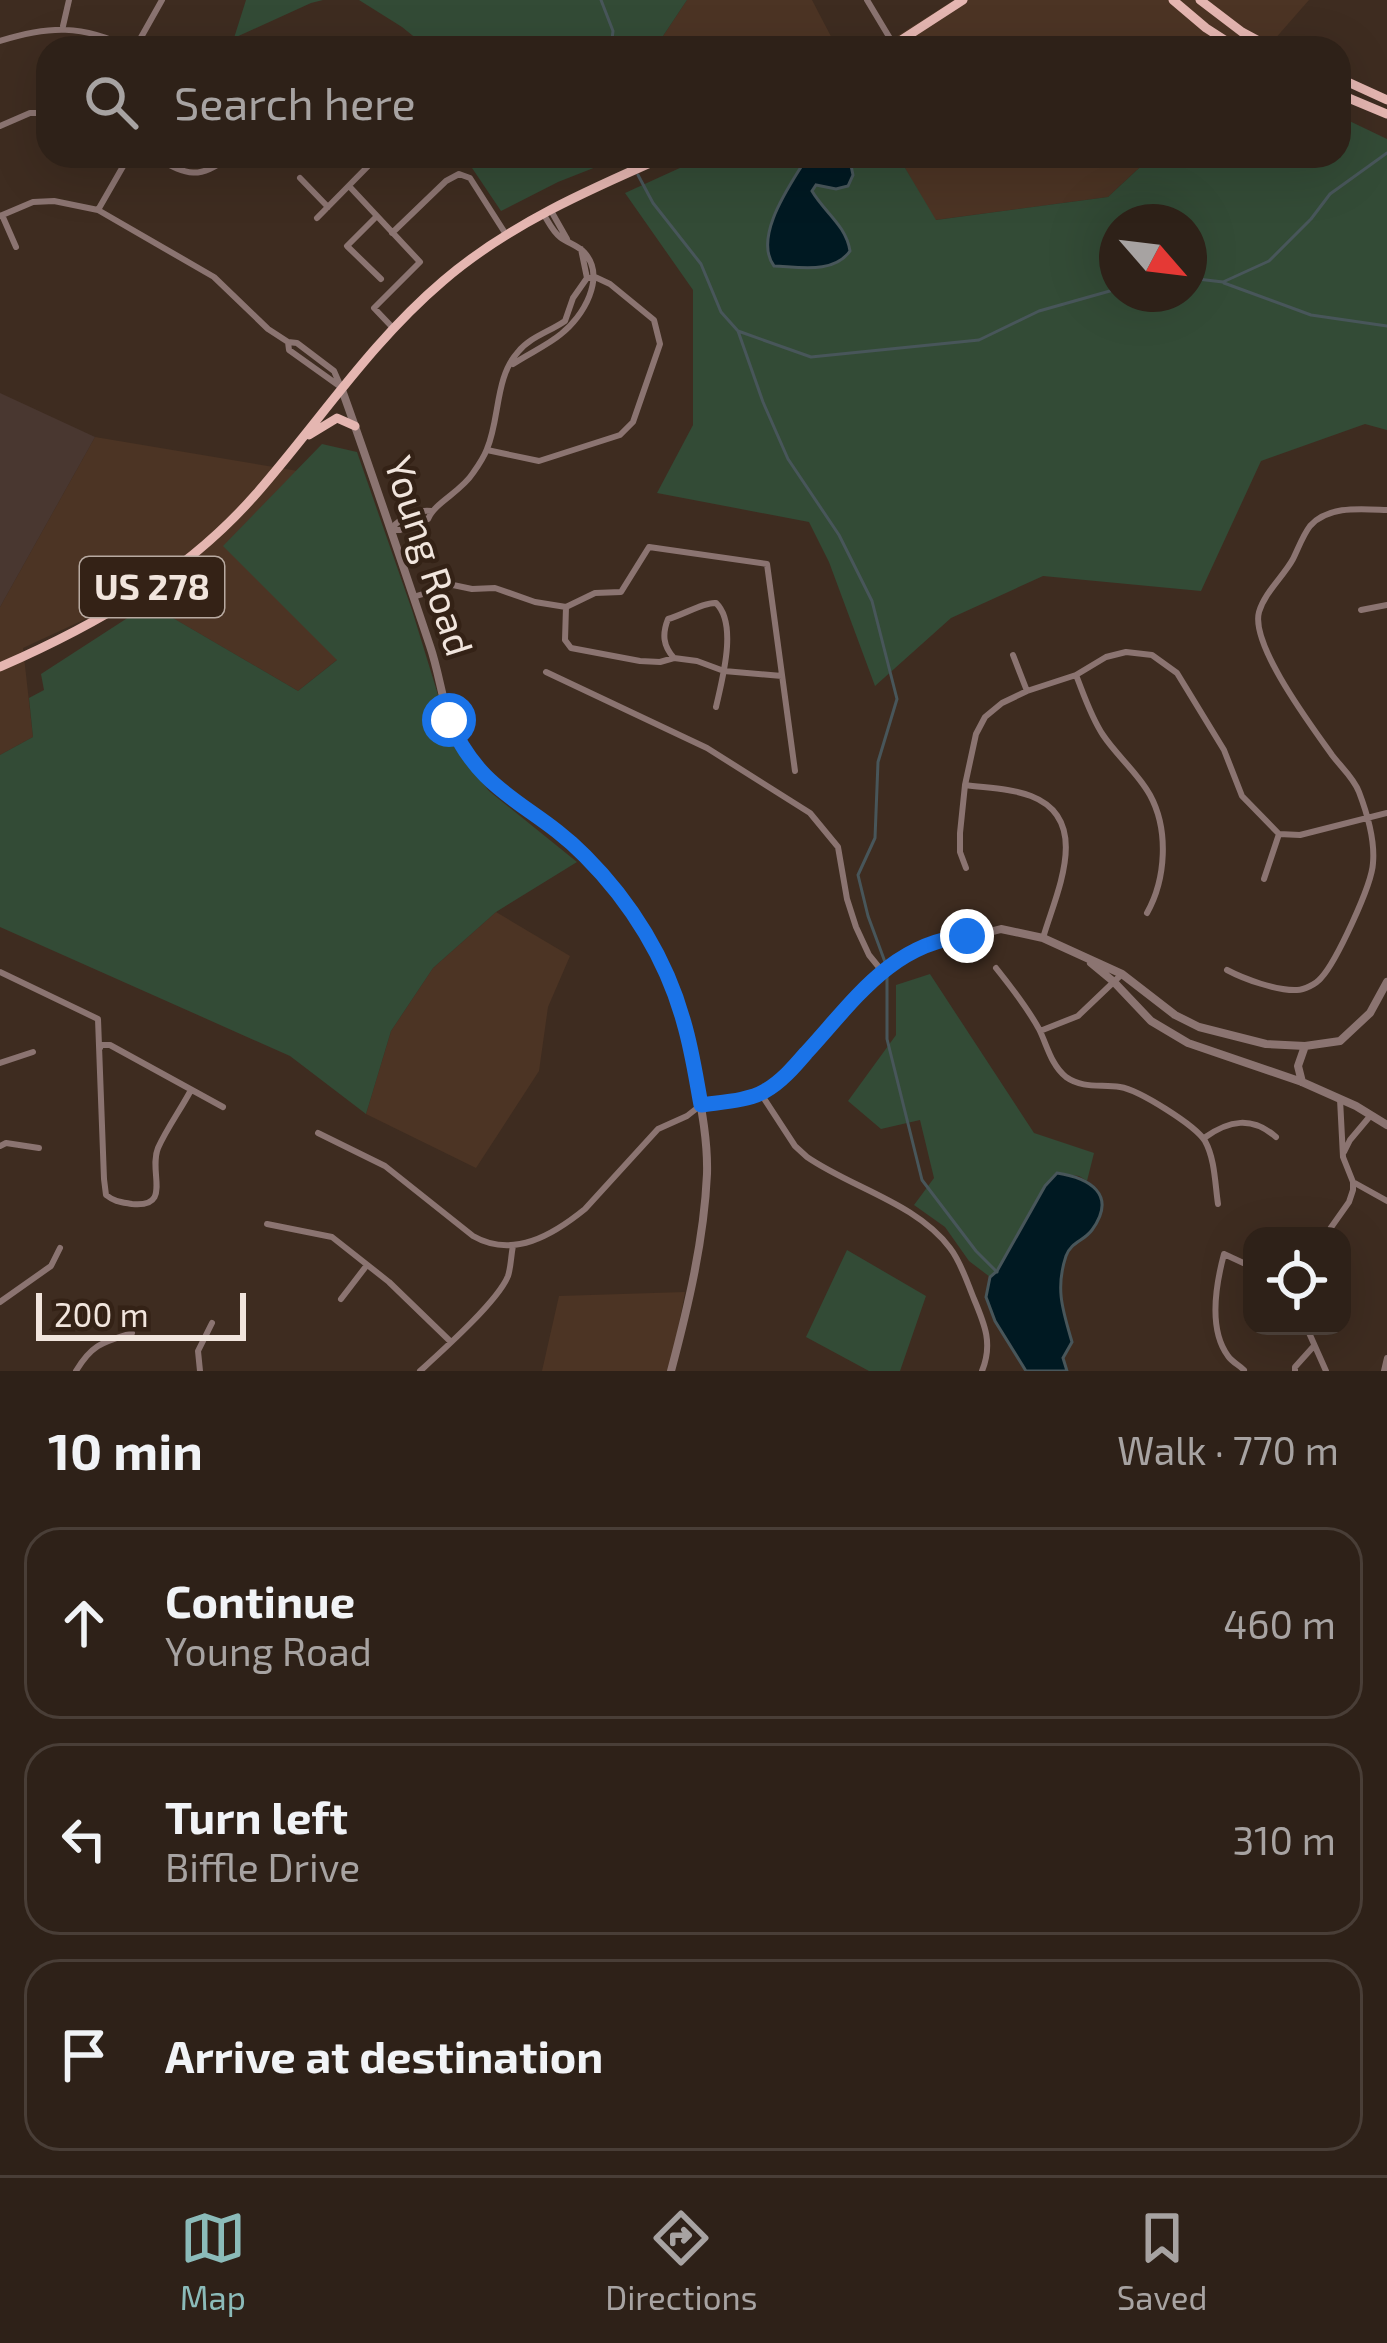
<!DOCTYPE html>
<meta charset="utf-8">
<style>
body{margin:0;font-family:"Exo 2",sans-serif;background:#3a2e25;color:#f1f3f6}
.controls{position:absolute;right:36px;bottom:36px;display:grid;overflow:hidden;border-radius:24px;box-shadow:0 12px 48px #0002}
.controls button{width:108px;height:108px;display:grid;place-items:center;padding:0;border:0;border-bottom:3px solid #493e37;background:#2e2118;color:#f1f3f6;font:60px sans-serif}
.compass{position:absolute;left:1099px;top:204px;width:108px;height:108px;border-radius:50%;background:#2e2118;box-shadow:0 12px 48px #0002;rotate:118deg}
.scale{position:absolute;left:36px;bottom:30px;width:210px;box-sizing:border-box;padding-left:12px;border:6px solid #f1e5dd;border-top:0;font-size:33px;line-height:42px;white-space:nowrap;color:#f1e5dd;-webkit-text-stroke:9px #342216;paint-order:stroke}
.stop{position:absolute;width:36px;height:36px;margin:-27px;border:9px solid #1a73e8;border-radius:50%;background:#fff}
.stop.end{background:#1a73e8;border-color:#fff;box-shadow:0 3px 12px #0008}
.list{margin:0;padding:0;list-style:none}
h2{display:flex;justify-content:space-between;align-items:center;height:156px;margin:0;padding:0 48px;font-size:51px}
h2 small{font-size:39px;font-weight:400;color:#a7a3a2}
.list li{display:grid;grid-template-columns:78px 1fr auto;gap:36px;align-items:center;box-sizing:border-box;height:192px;margin:0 24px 24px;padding:0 24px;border:3px solid #493e37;border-radius:36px}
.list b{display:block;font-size:45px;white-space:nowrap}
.list p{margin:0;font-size:39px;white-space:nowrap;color:#a7a3a2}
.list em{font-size:39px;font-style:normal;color:#a7a3a2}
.icon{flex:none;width:66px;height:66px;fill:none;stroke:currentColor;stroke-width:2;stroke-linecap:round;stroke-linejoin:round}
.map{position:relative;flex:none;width:1387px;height:1371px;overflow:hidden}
.search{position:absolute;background:#2e2118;box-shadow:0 12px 48px #0002;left:36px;right:36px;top:36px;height:132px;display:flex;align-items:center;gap:30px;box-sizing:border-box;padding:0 42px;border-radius:36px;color:#a7a3a2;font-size:45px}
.sheet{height:804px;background:#2e2118}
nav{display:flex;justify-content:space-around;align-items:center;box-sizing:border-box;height:168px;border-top:3px solid #493e37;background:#2e2118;font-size:33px;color:#a7a3a2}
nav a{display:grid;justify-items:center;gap:6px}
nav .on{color:#8bbbb9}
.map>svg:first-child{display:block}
</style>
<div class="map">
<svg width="1387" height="1371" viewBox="0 0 1387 1371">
<rect width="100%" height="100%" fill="#3e2c20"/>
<!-- built -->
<path fill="#4c3424" d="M687,0H812L837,48H655Z
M954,0H1309L1267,48H878Z
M898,156H1152L1108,197L935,220Z
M95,437L298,471L224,546L338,659L298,691L135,596L23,648L33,737L0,755V607Z
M496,912L570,956L548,1007L539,1071L476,1168L366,1114L391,1031L433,968Z
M685,1292L670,1371H542L559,1296Z"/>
<!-- education -->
<path fill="#493730" d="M0,393L95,437L0,607Z"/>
<!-- green -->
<path fill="#334b36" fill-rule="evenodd" d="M246,0H323L311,3L234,38Z
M359,0H687L655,48H428L402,27Z
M1339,116L1387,139V430L1365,424L1261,461L1201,591L1043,576L951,618L875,686L829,562L809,522L657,493L693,425V290L625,193L706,156H898L936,220L1108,197L1152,156H1339ZM1117,222H1189V294H1117Z
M459,156H624L558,182L501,211L466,159Z
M322,444L357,452L412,610L454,747L489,791L577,862L496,912L433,968L391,1031L366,1114L290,1056L0,927V755L33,737L29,698L44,690L41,674L149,604L298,691L337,660L223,546Z
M930,974L1034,1133L1094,1153L1087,1181L1079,1176L1057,1173L1045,1186L997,1272L990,1277L969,1261L945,1227L914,1205L934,1178L920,1120L881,1129L848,1101L896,1035V985Z
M847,1250L926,1296L900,1371H869L806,1337Z"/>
<!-- water -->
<path fill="#001922" stroke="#48565a" stroke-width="3" d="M790,156H849L853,175L848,186L836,189L816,185L812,191C824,212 846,225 850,251C834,274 800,267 774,266C754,239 786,191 801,167L797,159Z
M1057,1173C1089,1178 1118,1194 1092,1230C1084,1241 1071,1242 1066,1256C1055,1289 1063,1311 1072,1342L1063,1358L1067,1371H1026L995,1321L986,1297L990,1277L997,1271L1045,1186Z"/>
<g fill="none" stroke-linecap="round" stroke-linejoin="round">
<!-- stream -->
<path stroke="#48565a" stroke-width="3" d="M601,0L613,31L611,48
M638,175L653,203L701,264L721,312L738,331L811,357L979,340L1039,311L1117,289
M1189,278L1223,282L1269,261L1311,219L1330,194L1387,153
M1224,283L1311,315L1387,326
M738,331L763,402L788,459L839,535L872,601L897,699L878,762L875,838L858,875L868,916L885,962
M887,975V1039L922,1180L976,1251L997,1272"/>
<!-- minor -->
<path stroke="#8b7471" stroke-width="6" d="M867,0L894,45
M63,26L69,0
M0,41C48,26 83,24 129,48
M135,48L162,0
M0,126L30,113H48
M152,156C188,175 196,181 231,156
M300,178L328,207
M349,186L420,262L374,308L393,328
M550,209L567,239
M98,210L129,156
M2,215L16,247
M0,216L33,202L54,201L98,210L214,277L268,329L288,342L297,343L334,371L341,387
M377,216L347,246L381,279
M317,218L378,156
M392,233L446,181L459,174L470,178L507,236
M288,342L289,350L338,385
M513,364C528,354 548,345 561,334C583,317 607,277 584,252C577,245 568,243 560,237C553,232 549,223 544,215
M487,450L539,461L620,435L633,422L660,344L654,320L610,284L595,277L587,278
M392,528C400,518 418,509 431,511
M391,530H400L428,519C435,502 461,492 473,473C478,466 484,457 487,449C500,418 495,377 518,352C530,337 549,332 565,321L573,298L587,278L581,249
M413,597L453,585L472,589L495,588L535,602L566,607L595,593L621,592L649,547L767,564L795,771
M566,607L565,640L571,648L640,661L660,662L674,658L697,661L724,671L782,676
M1361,610L1387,605
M1013,655L1027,691
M674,658C663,646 662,634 668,619C683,615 704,602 716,603C738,624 722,680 716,707
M546,672L707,748L810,813L838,847L847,899L856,927L869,955L882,971
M1076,675C1084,695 1091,717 1103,735C1117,756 1138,773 1150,795C1169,830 1166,879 1147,913
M965,785C987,788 1010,788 1031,796C1093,820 1056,893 1043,938
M966,868L960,852V833L965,785L976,734L985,717L1002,703L1027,691L1076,675L1106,657L1126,652L1152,655L1177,673L1224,750L1242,796L1279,834L1300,835L1387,813
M1264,879L1279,834
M996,968C1012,988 1027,1007 1039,1029C1047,1045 1051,1065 1066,1077C1083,1089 1101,1084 1120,1087C1139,1090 1195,1125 1205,1141C1215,1159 1215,1184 1218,1204
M1227,970C1244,979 1277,991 1297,990C1304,990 1316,984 1321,978C1336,962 1372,885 1373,863C1375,841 1367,813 1359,792C1354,778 1341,767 1332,755C1313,728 1250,645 1259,612C1265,592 1283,577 1293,559C1298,549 1303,535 1310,526C1328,505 1362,509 1387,510
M0,972L98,1019L104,1179L106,1195C115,1202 120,1202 132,1204C173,1208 148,1172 158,1148C167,1128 181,1109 191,1090
M1040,1031L1078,1016L1122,974
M100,1048L101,1045H110L223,1107
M0,1063L33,1052
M761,1094L795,1146L807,1157C852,1188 916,1203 950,1248C961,1262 967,1282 974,1299C985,1325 993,1344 982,1371
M318,1133L385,1166L473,1236C513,1259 553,1235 585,1209L658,1129L687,1116L701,1105
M1204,1138C1229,1120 1252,1116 1276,1137
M0,1146L6,1143L39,1148
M1344,1152L1350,1140L1371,1115
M1353,1182L1387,1201
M267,1224L332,1237L389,1282L451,1342
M1325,1236L1349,1202L1353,1190V1182L1343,1157L1340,1099
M341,1299L367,1265
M0,1302L51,1266L60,1248
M1306,1326L1326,1371
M1244,1370C1239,1365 1232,1362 1228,1356C1208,1329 1216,1284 1224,1254L1252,1267
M76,1371C92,1344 103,1342 132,1333
M200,1371L198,1351L212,1323
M420,1371C442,1351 498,1301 508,1276C511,1267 511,1255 513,1246
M1295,1371V1367L1313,1347
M1384,1371L1387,1358"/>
<!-- tertiary -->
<path stroke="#8b7471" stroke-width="8" d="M341,387C372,473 401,560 430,646C441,678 443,713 459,742C487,795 546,816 587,857C649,921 677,988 695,1074C701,1106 708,1141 707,1174C704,1240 688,1307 671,1371
M1091,963L1114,982L1151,1021L1188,1043L1302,1082L1356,1106L1387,1125
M1302,1082L1298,1066L1305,1046
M701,1105L761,1094L785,1076L882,971L913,950L947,939L978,935L1001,929L1043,938L1122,974L1175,1015L1199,1027L1266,1044L1305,1046L1340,1041L1370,1013L1387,982"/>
<!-- primary -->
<path stroke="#e5b6b1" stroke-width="9" d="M1173,0L1206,28L1237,48
M1200,0L1242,32L1272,48
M889,48L963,0
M1339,78L1387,100
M1339,94L1387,114
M309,435L337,418L355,426
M0,667C96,625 186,574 256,494C319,422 370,343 443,281C508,225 588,190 666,156"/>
</g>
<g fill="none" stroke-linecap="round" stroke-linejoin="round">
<!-- route -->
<path stroke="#1a73e8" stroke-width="15" d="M449,720C481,796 533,803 585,856C631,902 667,960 684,1023C692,1050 696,1078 701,1105C721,1102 748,1101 765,1091C781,1082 794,1067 806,1053C853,1002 892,942 967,936"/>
</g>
<g text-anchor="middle" stroke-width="9" stroke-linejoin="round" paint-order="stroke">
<!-- shield labels -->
<rect fill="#342216" stroke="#b8aaa1" stroke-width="3" x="80" y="557" width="144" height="60" rx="9"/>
<g font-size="36" font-weight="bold" fill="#f1e5dd">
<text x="152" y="600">US 278</text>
</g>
<!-- street labels -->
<g font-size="39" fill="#f1e5dd" stroke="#342216">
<text transform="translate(429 556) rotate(72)" y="14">Young Road</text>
</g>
</g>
</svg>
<div class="controls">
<button><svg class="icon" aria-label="locate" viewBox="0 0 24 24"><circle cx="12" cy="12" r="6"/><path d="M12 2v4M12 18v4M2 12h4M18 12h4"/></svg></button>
</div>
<svg class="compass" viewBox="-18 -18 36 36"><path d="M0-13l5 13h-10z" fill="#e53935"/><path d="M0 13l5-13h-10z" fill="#a7a3a2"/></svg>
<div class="scale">200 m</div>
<div class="stop" style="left:449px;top:720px"></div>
<div class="stop end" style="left:967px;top:936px"></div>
<div class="search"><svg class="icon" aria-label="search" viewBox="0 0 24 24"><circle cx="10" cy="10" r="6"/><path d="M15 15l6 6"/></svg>Search here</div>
</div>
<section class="sheet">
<h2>10 min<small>Walk · 770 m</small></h2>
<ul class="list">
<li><svg class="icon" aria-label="ahead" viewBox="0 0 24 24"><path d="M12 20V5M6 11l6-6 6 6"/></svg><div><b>Continue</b><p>Young Road</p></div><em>460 m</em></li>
<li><svg class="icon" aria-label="left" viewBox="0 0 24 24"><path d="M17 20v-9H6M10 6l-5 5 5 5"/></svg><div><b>Turn left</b><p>Biffle Drive</p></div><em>310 m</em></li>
<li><svg class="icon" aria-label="arrive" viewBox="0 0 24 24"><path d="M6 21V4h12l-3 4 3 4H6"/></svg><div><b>Arrive at destination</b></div></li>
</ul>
</section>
<nav>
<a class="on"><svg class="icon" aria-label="map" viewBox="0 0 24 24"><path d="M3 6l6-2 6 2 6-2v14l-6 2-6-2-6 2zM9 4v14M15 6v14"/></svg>Map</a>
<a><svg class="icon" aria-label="directions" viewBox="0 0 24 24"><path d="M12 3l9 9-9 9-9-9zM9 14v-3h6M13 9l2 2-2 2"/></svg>Directions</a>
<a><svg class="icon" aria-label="saved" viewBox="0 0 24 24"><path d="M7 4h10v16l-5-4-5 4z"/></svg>Saved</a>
</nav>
